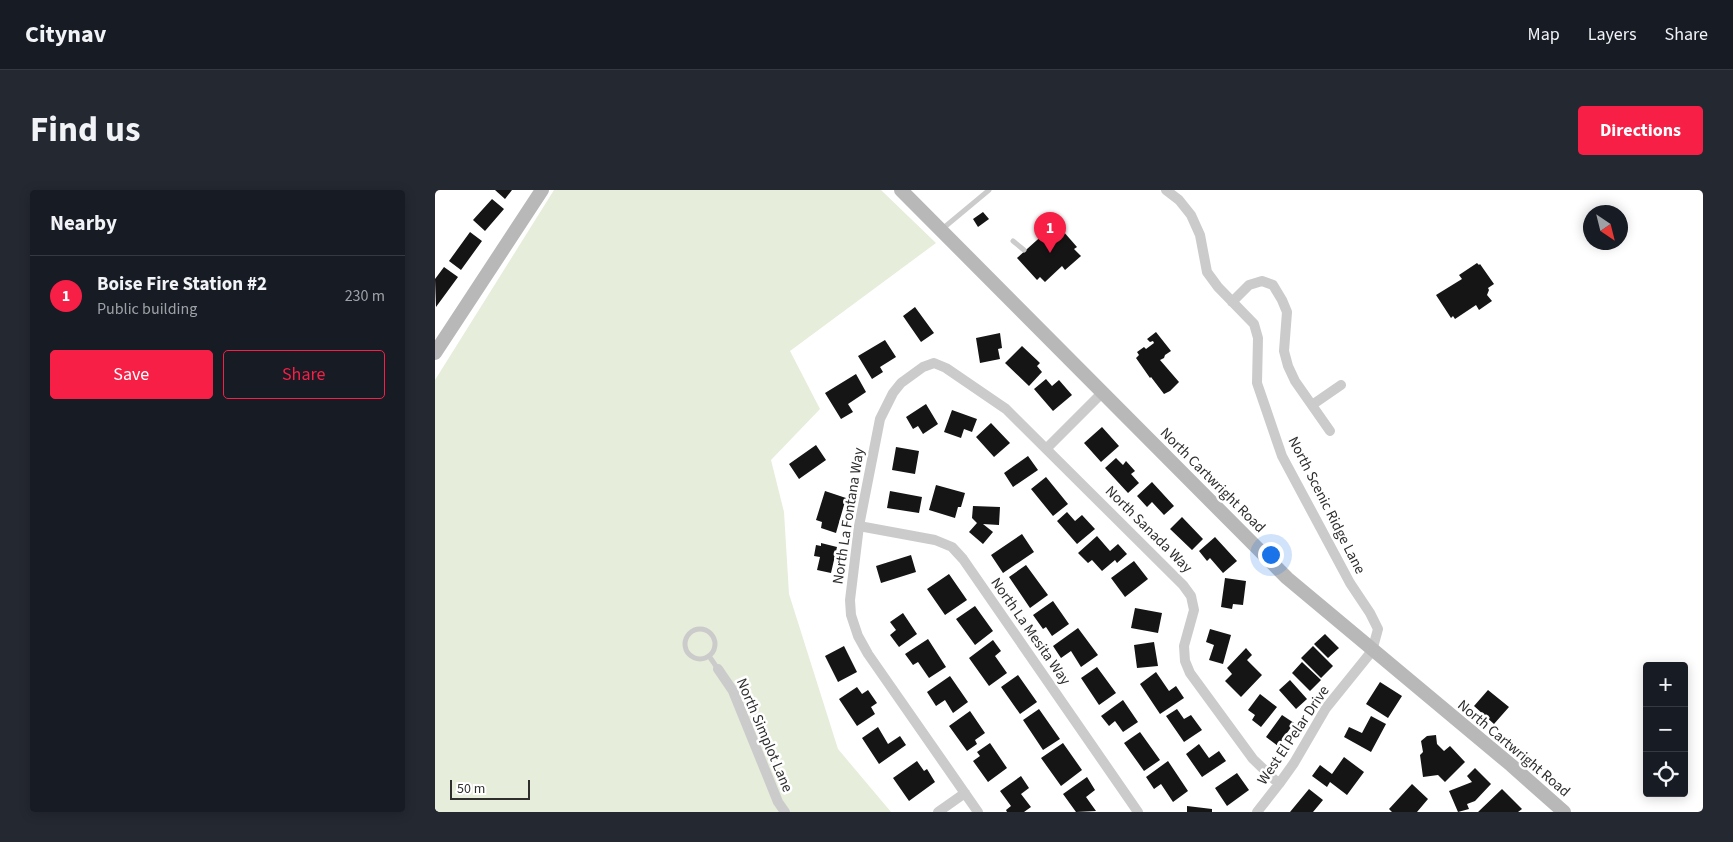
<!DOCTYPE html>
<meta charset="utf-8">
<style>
body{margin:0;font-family:"Source Sans 3",sans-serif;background:#242831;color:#f1f3f6}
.controls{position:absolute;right:15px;bottom:15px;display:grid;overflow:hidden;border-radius:5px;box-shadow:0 2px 12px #0003}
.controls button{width:45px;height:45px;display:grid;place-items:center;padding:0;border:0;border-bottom:1px solid #363941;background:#171b24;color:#f1f3f6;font:25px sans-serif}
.compass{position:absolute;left:1148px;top:15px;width:45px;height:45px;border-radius:50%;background:#171b24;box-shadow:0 2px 12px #0003;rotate:145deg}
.scale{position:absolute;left:15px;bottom:12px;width:80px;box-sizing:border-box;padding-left:5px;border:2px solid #2e2e2e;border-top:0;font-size:14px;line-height:18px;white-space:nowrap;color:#2e2e2e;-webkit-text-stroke:4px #fff;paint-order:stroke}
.you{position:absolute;left:835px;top:364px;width:18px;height:18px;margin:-12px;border:4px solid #fff;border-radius:50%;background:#1a73e8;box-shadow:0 0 0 8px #1a73e833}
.badge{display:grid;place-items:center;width:32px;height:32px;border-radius:50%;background:#f71f46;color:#fff;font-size:16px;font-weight:700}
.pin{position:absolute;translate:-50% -41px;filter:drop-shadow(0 1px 2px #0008)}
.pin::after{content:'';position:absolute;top:26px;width:18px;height:15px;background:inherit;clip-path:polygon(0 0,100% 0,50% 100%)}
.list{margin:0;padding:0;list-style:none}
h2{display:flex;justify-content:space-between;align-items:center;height:65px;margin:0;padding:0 20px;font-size:21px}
h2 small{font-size:16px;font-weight:400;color:#9ea1a6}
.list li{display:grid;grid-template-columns:32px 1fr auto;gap:15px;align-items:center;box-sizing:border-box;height:80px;padding:0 20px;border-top:1px solid #363941}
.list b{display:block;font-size:19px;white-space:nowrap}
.list p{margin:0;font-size:16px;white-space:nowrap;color:#9ea1a6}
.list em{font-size:16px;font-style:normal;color:#9ea1a6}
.actions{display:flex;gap:10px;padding:15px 20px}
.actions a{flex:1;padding:11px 0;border:1px solid #f71f46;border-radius:5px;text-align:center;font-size:18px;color:#f71f46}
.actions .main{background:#f71f46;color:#fff}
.icon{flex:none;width:28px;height:28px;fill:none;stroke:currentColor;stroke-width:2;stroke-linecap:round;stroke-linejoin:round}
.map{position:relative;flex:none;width:1268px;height:622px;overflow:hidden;border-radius:5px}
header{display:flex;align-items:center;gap:30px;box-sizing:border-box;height:70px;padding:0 25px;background:#171b24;border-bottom:1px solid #363941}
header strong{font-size:24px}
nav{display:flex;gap:28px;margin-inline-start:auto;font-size:18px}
.intro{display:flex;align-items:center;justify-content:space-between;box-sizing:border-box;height:120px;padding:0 30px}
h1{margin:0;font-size:35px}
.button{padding:12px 22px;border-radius:5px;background:#f71f46;color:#fff;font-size:18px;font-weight:700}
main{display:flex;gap:30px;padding:0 30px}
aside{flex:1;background:#171b24;border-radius:5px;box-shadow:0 2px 12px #0003}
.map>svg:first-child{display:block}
</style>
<header>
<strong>Citynav</strong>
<nav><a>Map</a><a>Layers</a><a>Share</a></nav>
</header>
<div class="intro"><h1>Find us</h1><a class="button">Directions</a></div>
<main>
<aside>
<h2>Nearby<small></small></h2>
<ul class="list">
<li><span class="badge">1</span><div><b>Boise Fire Station #2</b><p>Public building</p></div><em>230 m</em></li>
</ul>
<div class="actions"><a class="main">Save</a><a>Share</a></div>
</aside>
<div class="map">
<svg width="1268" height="622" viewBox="0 0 1268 622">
<rect width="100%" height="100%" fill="#fff"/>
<!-- green -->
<path fill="#e6edda" d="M119,0H446L501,53L355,161L385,219L336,270L349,322L354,404L403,559L456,622H0V190Z"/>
<!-- building -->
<path fill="#151515" d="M60,0H77L70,9Z
M57,9L69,19L50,41L38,30Z
M548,22L554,29L543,37L538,29Z
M621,33L642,57L639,59L646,66L630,80L627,76L610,92L605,87L602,90L582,68Z
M35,42L47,51L26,80L14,71Z
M1042,73L1044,75L1045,74L1059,94L1053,98L1054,100L1052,105L1057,111L1044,120L1041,115L1020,129L1018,126L1016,128L1001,105L1027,89L1024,85Z
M9,77L23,87L1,117L0,89Z
M480,117L499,143L486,152L468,126Z
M721,142L736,161L730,165L729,168L725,170L744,192L735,201L729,204L716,187L715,188L701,168L704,165L702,162L709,157L711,159L719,153L718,151L715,152L712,149Z
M565,143L567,158L563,159L565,169L545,173L541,148Z
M450,150L461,167L445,177L448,182L437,189L423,166Z
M587,156L605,173L602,176L607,182L594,196L570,173Z
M421,184L431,202L413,214L418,222L406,229L390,203Z
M611,189L617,196L624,190L637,205L618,221L599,199Z
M491,214L503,234L488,244L483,236L478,239L471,227Z
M517,220L542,229L537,242L529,239L526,248L509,242Z
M556,233L575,253L559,267L541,247Z
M667,237L684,256L666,272L649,253Z
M381,255L391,270L364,289L354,274Z
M461,257L484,261L480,284L457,280Z
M593,266L603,280L578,297L569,283Z
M681,268L688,275L691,271L700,281L696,284L704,293L693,303L670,278Z
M611,287L633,314L618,326L596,299Z
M717,292L739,316L729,325L717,312L712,317L702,306Z
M501,295L530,303L526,317H523L520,328L494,320Z
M390,301L411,308L401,343L386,338L387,332L381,330Z
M455,301L487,307L484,323L452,318Z
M538,316L565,317L564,335L548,334L558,342L548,354L534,342L542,333L537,328Z
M632,322L640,331L647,325L660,339L642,354L622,331Z
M747,327L768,349L757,360L735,339Z
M587,344L599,362L568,383L556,365Z
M662,346L675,361L683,354L692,364L682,373L680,370L667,381L657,370L653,373L643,363Z
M780,347L802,371L788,383L775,368L772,371L764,361Z
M386,353L402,357L396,383L382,380L385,367L379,366L381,355L386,356Z
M476,365L481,382L446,393L441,376Z
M699,371L713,389L690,407L676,388Z
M591,375L613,405L595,418L574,387Z
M514,384L532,410L510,425L492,399Z
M790,388L811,391L808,415L798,414L797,419L786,417Z
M618,411L634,434L617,446L611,437L608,439L598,425Z
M540,416L558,441L540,455L521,429Z
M700,418L727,423L723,443L696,438Z
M468,423L482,444L464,457L455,445L461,440L455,432Z
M643,438L663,465L646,477L636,461L626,468L618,456Z
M775,439L796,445L788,474L774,470L779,455L771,452Z
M890,444L904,458L893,468L879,454Z
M493,449L511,477L494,488L483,472L478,475L470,464Z
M558,450L566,461L560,466L572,483L554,496L534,468Z
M719,452L723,476L702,478L699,455Z
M409,456L422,482L403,492L390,466Z
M878,456L898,476L886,488L866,468Z
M811,458L817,465L812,470L827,485L806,507L790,491L797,484L792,478Z
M867,472L886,490L875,501L857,483Z
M662,477L681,503L664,515L646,488Z
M721,482L734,501L741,496L749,508L725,524L705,494Z
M583,485L602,512L585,524L566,497Z
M515,486L533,512L518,523L510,510L501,516L492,502Z
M855,490L872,509L861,519L844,500Z
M945,492L967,506L953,528L931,514Z
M422,497L427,504L433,500L442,513L436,517L440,524L422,536L404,509Z
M1053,500L1074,517L1059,534L1039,516Z
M825,504L842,517L826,537L817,530L820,525L813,520Z
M688,510L703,532L688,542L680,531L674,536L666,526Z
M604,519L625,549L608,560L588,530Z
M742,519L749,529L756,525L767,540L749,552L731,526Z
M535,521L550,543L540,550L542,554L532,561L514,536Z
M847,525L859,533L843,556L831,547Z
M936,526L951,534L936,562L909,547L914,537L927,543Z
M443,537L453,554L465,546L471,555L444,574L427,548Z
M705,542L725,570L709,581L689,553Z
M1001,545L1002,554L1009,561L1015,556L1030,572L1010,592L1003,585L988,587L985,565L988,562L986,551L992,546Z
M555,553L572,578L553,592L538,571L545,566L542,562Z
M628,553L647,580L626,596L606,568Z
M764,554L774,568L784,561L791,571L767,587L751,564Z
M909,567L929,582L912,605L895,592L892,597L877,586L885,575L897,584Z
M482,571L489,581L492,579L500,592L474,611L458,588Z
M733,571L753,601L738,612L726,594L719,599L711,587Z
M1040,578L1056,594L1040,611L1032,614L1034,619L1023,622L1014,601L1037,592L1032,586Z
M802,583L814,600L792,616L780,598Z
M586,586L594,598L586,604L596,617L589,622H572L571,620L576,616L565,601Z
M652,587L660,600L651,607L661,621L641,622L628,604Z
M977,594L993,609L982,622H957L954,619Z
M874,599L888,610L878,622H855Z
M1067,599L1087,619L1083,622H1043Z
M752,616L777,619V622H752Z"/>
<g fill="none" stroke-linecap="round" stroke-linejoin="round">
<!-- lane -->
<path stroke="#cbcbcb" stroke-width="5" d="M506,40L554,0
M578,51L589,60
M250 454a15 15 0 1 1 30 0a15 15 0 1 1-30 0Z
M274,466L283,479"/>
<!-- street -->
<path stroke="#cbcbcb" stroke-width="10" d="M731,0L744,10L756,25L765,45L772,82L783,97L819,134L823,148L822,193L847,266L915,393L935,423L943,439L937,461L891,518L859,573L844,594L822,622
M797,112L814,95L827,91L838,95L847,110L852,122L849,161L853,176L860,191L895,241
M877,215L906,195
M612,258L668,202
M424,336L500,350L517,357L528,369L703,622
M283,479L298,501L343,612L350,622
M503,622L530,603
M543,622L433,464L423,446L416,425L415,410L424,336L445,229L458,203L466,193L488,177L499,173L511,178L571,219L748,395L756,406L759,420L749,456L750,471L755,483L818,569L844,594"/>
<!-- secondary -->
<path stroke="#b8b8b8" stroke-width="14" d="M466,0L852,388L1076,575L1129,622
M0,163L107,0"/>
</g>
<g text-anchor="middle" stroke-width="5" stroke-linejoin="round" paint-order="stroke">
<!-- street labels -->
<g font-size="15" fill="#2e2e2e" stroke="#fff">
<text transform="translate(778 290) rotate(45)" y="5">North Cartwright Road</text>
<text transform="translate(892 315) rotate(63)" y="5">North Scenic Ridge Lane</text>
<text transform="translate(413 326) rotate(-81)" y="5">North La Fontana Way</text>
<text transform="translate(714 339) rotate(45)" y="5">North Sanada Way</text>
<text transform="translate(596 441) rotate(55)" y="5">North La Mesita Way</text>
<text transform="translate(330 545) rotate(67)" y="5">North Simplot Lane</text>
<text transform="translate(858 545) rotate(-56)" y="5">West El Pelar Drive</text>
<text transform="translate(1079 558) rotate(40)" y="5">North Cartwright Road</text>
</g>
</g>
</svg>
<div class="controls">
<button>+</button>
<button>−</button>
<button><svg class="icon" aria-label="locate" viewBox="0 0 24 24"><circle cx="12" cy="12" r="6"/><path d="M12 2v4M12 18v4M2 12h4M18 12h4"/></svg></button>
</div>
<svg class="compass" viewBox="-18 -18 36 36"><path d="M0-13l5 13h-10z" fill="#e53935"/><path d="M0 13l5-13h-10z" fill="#9ea1a6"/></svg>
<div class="scale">50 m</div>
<div class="you"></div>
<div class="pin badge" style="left:615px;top:63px">1</div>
</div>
</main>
